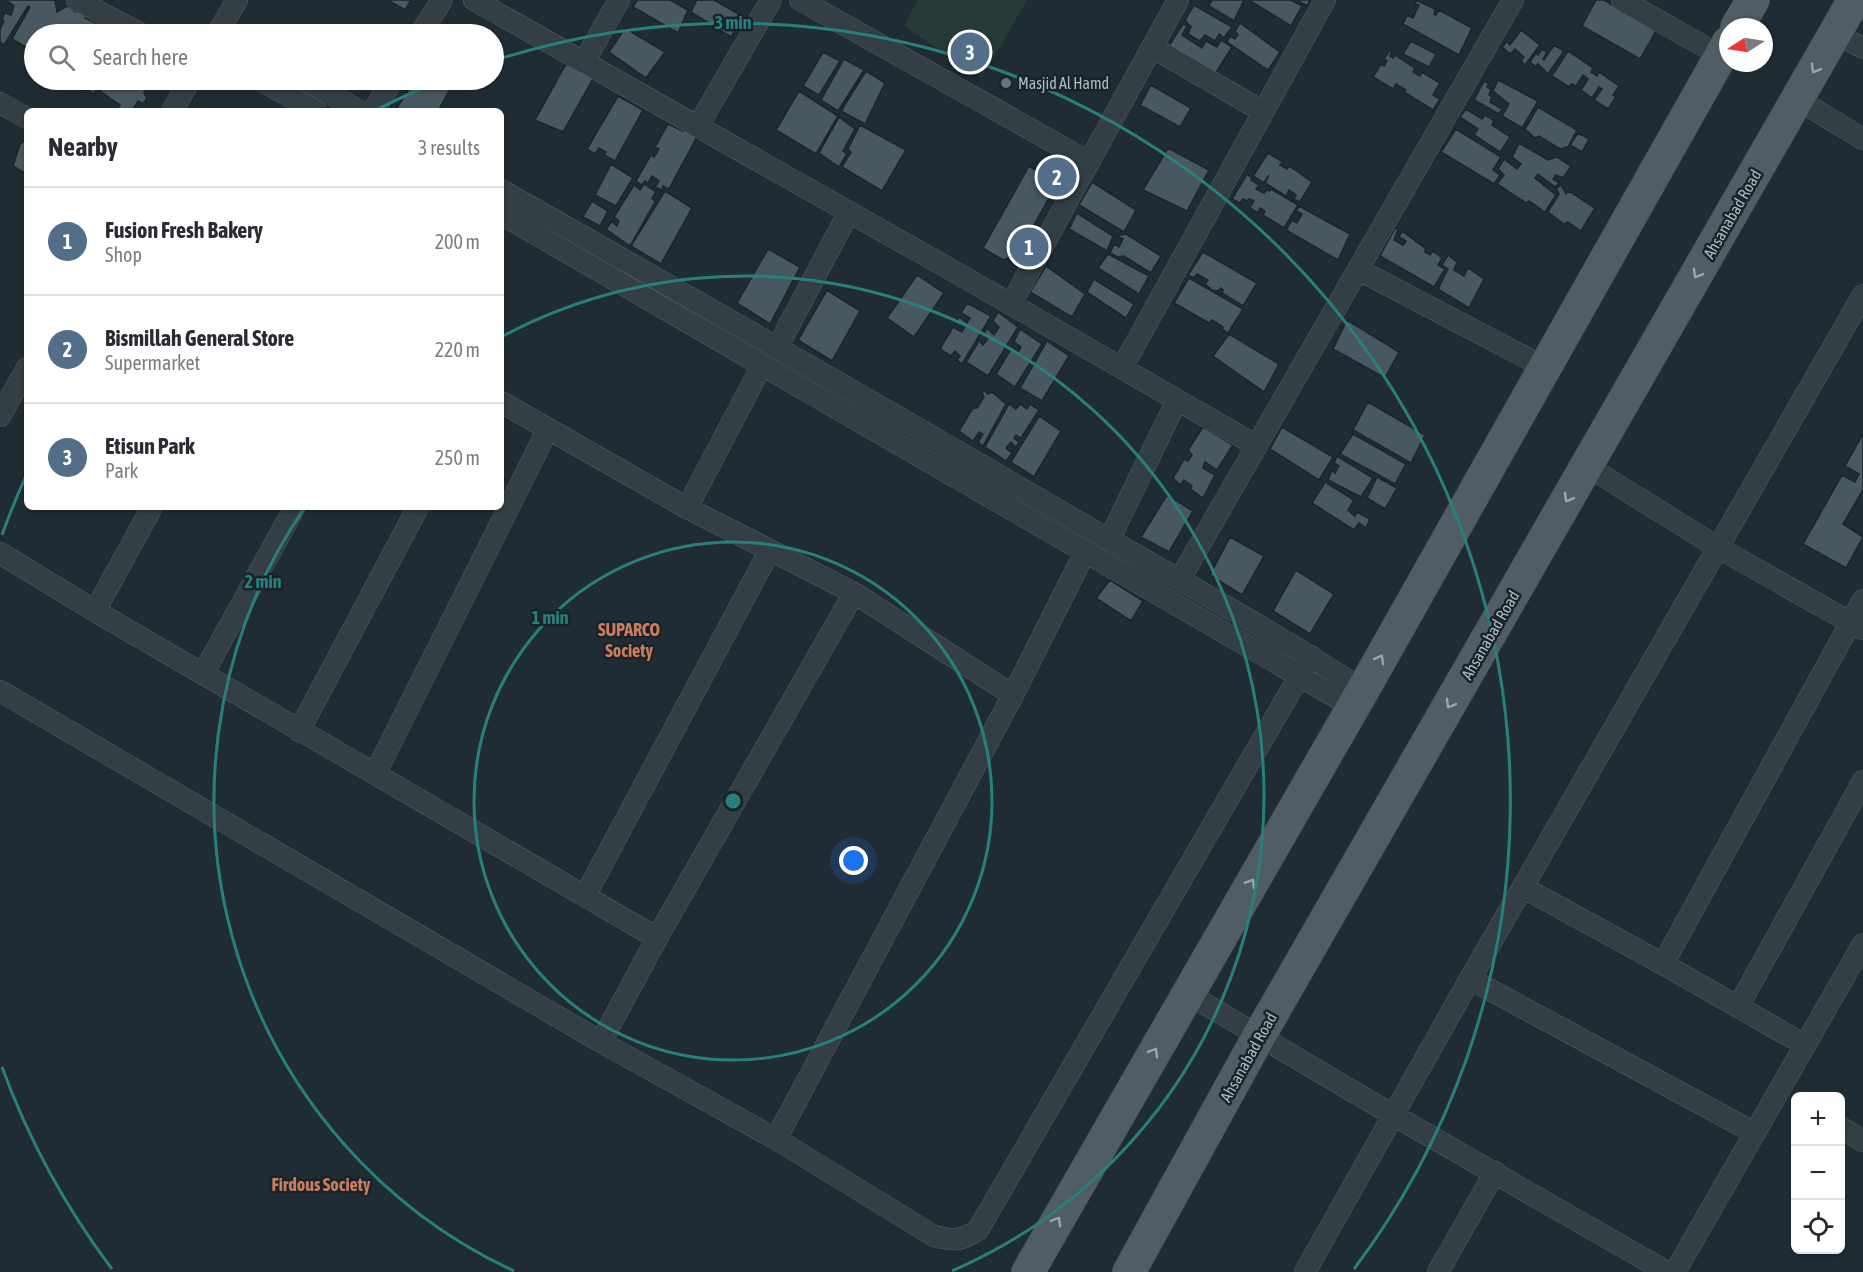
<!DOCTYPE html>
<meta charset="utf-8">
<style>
body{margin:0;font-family:"Asap Condensed",sans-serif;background:#f7f7f7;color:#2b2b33}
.controls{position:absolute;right:18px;bottom:18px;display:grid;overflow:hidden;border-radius:9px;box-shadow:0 2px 4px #0004}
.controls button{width:54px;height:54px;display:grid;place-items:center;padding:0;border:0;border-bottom:2px solid #e1e1e2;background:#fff;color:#2b2b33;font:30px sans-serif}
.compass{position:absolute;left:1719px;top:18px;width:54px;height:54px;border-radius:50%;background:#fff;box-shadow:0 2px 4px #0004;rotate:258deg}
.you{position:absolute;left:854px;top:861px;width:21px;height:21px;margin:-15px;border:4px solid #fff;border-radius:50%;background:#1a73e8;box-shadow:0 0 0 9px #1a73e833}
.badge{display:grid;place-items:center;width:39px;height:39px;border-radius:50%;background:#536e88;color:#fff;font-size:20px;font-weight:700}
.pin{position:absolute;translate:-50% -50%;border:3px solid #fff;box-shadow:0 2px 6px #0006}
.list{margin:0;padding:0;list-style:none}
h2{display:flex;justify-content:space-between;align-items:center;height:78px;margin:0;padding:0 24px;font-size:26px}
h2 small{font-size:20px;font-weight:400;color:#7c7c81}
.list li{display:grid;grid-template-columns:39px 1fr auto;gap:18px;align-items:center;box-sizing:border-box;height:108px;padding:0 24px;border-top:2px solid #e1e1e2}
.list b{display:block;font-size:22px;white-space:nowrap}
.list p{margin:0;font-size:20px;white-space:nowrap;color:#7c7c81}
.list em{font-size:20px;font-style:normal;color:#7c7c81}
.icon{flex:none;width:33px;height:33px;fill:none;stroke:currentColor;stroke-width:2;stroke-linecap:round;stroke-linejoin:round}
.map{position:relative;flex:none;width:1863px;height:1272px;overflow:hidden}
.search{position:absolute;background:#fff;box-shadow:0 2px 4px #0004;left:24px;top:24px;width:480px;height:66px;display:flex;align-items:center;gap:15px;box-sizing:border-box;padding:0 21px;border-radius:33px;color:#7c7c81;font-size:22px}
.panel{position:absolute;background:#fff;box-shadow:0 2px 4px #0004;left:24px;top:108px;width:480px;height:402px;border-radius:9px}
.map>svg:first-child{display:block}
</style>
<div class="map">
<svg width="1863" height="1272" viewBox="0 0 1863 1272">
<rect width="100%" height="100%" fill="#202c34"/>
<!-- green -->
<path fill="#263b37" d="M918,0H1027L982,78L904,26Z"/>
<!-- building -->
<path fill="#485760" stroke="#1b252b" stroke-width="1.5" d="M6,0H55L57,12L67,6L76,12L79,8L86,13L85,18L105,27L109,24L117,29L114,34H34V52L32,55L29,54L31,50L12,39L30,7L28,6L4,45L0,42V29L4,21L2,19L5,13L11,15L14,6Z
M388,0H411L405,10Z
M637,0H670L688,10L678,33L633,7Z
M697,0H714L742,16L731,37L691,12Z
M1212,0H1244L1234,21L1209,6Z
M1249,0H1291L1302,6L1291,26Z
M1297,0H1310L1307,6Z
M1416,0L1435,9L1434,14L1436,15L1439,10L1472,28L1459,55L1403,24L1407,15L1413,18L1419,5L1415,4Z
M1596,0H1604L1656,31L1640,59L1582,26Z
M1194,5L1232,27L1224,38L1219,34L1215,41L1205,35L1200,41L1188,34L1191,27L1185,20Z
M1240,23L1280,52L1268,70L1227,42L1230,36L1235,39L1238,35L1235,31Z
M1183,24L1187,26L1182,35L1202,48L1206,41L1217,47L1221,40L1232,47L1215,74L1169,46Z
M625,28L665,52L646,78L609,52Z
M1521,30L1540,45L1525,65L1521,61L1524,57L1515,49L1510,54L1502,47L1507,41L1510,45Z
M1411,41L1436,54L1429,67L1403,54Z
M1554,45L1564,51L1548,74L1538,64L1536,67L1530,62L1536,53L1538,55L1542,49L1547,52L1543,59L1544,60Z
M1390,50L1392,51L1390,56L1393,58L1395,55L1415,68L1413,72L1420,76L1422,72L1440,83L1433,95L1440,99L1433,110L1404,92L1406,90L1396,84L1393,89L1373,77L1381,64L1384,66L1387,61L1384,59Z
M1568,51L1593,68L1591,72L1597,76L1599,72L1619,86L1613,95L1616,97L1608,109L1594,100L1602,89L1599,87L1592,98L1581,90L1588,79L1583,75L1576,86L1572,84L1569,87L1552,76Z
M823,52L840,61L819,95L803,86Z
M844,59L864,70L838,111L821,100Z
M566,64L594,77L563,132L535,120Z
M866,71L885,83L865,124L841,111Z
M70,80H102L94,94Z
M107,80H157L153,86L149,84L144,93L147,98L143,104L138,101L132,111H117L116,110L120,105L100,91Z
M415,80H455L438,111H395Z
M1498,80L1538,101L1522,128L1502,116L1509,104L1493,91Z
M1484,81L1489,84L1487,87L1491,90L1489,95L1492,97L1490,102L1502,109L1499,114L1474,100Z
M1151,85L1191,108L1180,127L1140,105Z
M799,91L838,116L816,154L776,130Z
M618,96L643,110L615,161L604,155L606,152L599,148L595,154L587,149Z
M1538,107L1577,130L1568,147L1560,149L1539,136L1535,138L1525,129Z
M1466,109L1482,119L1485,115L1494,121L1492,125L1510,137L1500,152L1474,135L1478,129L1460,117Z
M839,117L855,129L843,151L847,154L839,167L819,153Z
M668,124L683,131L686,125L700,131L669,189L663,186L662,190L655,187L659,181L652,176L648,183L645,181L642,185L636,181L651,155L654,157L659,149L655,147Z
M860,125L906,150L882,191L842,167L851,152L848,149Z
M1456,129L1501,157L1493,170L1500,175L1494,184L1441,152Z
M1578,133L1589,139L1582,152L1570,145Z
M27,139V175L13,166L20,144Z
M1519,143L1548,160L1557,157L1571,166L1563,178L1556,175L1553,179L1559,183L1555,187L1538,174L1535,178L1556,195L1545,212L1529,201L1526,203L1497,184L1504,175L1498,169L1504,159L1517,169L1521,164L1512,157Z
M1168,148L1209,170L1187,211L1143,190Z
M1268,153L1283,162L1280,165L1287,169L1289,166L1312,182L1300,202L1294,199L1296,195L1289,190L1286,196L1265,183L1269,175L1264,183L1253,176Z
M611,164L633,178L616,206L595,195Z
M1029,166L1049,178L1053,191L1017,255L1003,260L983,248Z
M1247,174L1252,178L1251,180L1259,185L1256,189L1264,193L1267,190L1270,191L1271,189L1298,205L1284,228L1263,215L1265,211L1260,208L1258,213L1250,208L1254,201L1249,199L1247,201L1243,199L1240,203L1232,199Z
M1092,182L1136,210L1124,232L1079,205Z
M644,184L656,192L652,198L655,202L630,246L606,229L612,221L617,226L619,221L614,217L634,185L640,190Z
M1561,185L1566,194L1569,191L1595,208L1581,231L1568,222L1564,224L1548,212L1559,194L1556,189Z
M665,191L692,208L661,264L631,246Z
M592,201L608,211L600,226L583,217Z
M1299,206L1350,234L1338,260L1286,230L1292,220L1297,223L1302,214L1296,211Z
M1077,213L1113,236L1107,251L1069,229Z
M1395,228L1398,229L1394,240L1403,245L1406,241L1399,237L1402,231L1425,248V252L1430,255L1433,251L1442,258L1438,265L1445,269L1434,287L1380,256Z
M1126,234L1161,256L1151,273L1124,256L1118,257L1110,253L1114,244L1119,247L1123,239L1116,236Z
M768,249L800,267L770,324L737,303Z
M1203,252L1257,283L1243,306L1222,293L1223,290L1221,288L1218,291L1212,290L1205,284L1208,280L1197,274L1194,278L1188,275Z
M1108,254L1149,276L1139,294L1098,268Z
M1448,255L1457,262L1454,270L1464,276L1468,268L1484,279L1469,308L1438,289L1448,269L1442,265Z
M1046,266L1085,294L1072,317L1030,292Z
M917,275L944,293L914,337L887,318Z
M1189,278L1243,309L1228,333L1222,329L1223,327L1212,320L1209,323L1174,303Z
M1094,279L1134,304L1126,318L1087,292Z
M827,290L860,311L832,361L798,340Z
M967,303L991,316L962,364L957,360L960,356L955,351L951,356L940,349L953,327L962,332L965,327L956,322L959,317L967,323L970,318L961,313Z
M998,312L1018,327L988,376L966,362L979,341L983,345L988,338L984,334L987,328L994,335L999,327L993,321Z
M1347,320L1399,352L1385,378L1333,349Z
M1020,329L1042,344L1015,387L996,374L1011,349L1018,353L1021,347L1014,342Z
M1229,334L1279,364L1264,392L1213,356Z
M1047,341L1069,356L1042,401L1020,388Z
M984,390L988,394L992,392L1006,404L983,446L978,442L983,434L979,432L973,441L959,431L973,408H977L984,397L982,393Z
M1368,402L1425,435L1411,463L1353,430Z
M1009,404L1016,409L1020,404L1027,409L1030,404L1039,410L1021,438L1016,435L1014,438L1019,442L1016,447L1011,442L1006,448L1012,453L1006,461L985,447Z
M1039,416L1061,431L1034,477L1011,462Z
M1203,427L1233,445L1217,470L1205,462L1203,468L1215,475L1203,498L1190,489L1192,486L1184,480L1180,485L1173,478L1184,459L1188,461L1192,455L1188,450Z
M1282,427L1333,457L1319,480L1270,449Z
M1353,434L1406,464L1395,484L1340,454Z
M1863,434V490L1843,524L1863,537L1846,568L1803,544L1842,475L1855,482L1859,474L1845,466Z
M1337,456L1373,478L1361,497L1328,480L1332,470L1335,473L1339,466L1334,463Z
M1377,477L1397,488L1385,509L1367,498Z
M1325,482L1354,500L1348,510L1355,516L1357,512L1370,519L1366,528L1359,523L1354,530L1312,503Z
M1167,495L1193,511L1169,552L1141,537Z
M1230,537L1264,556L1242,595L1210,575Z
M1296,570L1334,594L1310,634L1273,611Z
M1110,580L1143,601L1131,621L1096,598Z"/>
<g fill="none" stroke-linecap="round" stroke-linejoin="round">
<defs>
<path id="street" d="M77,0L141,34
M474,0L955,272L1257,446
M800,0L1089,162
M1622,0L1721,56
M1835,33L1863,48
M217,34L237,0
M420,34L442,0
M1152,47L1262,111
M584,62L619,0
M260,80L316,111
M305,80L360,111
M1797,99L1863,139
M0,103L27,118
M172,111L190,80
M373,111L393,80
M698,126L771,0
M501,190C691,298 881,406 1070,517C1168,574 1268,628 1363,690
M501,214L1353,707
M1359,270L1544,367
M1011,304L1178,0
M778,346L849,212
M1122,368L1325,0
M501,402L687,508L854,593L1013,695
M0,416L27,368
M1587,466L1717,547L1862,629
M687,508L762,365
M1109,540L1177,400
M0,553L95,611L657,938
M1180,579L1513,0
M95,611L152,507
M203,674L295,507
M0,691L601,1042L776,1139L934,1236C954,1241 961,1241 978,1230L1311,656
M299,731L418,507
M375,774L548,429
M1524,888L1663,964L1805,1045
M585,896L770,550
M1663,964L1863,600
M1470,979L1755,1133
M1188,994L1393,1115L1667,1272
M1738,1007L1863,781
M601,1042L657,938L854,593
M1840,1127L1863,1141
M776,1139L1013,695L1085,552
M1305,1272L1470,979L1863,295
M1438,1272L1495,1172
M1675,1272L1863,944"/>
<path id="primary" d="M1737,27L1753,0
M1028,1272L1363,690L1728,43
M1129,1272L1259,1036L1854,0"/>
</defs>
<!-- street casing -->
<use href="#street" stroke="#515c63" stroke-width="22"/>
<!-- primary casing -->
<use href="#primary" stroke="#3d474f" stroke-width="34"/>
<!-- street -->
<use href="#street" stroke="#333e45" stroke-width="21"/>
<!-- primary -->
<use href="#primary" stroke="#515d65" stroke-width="33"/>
</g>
<!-- one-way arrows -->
<defs><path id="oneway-chevron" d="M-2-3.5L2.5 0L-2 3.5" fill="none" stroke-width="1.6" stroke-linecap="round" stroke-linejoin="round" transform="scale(1.5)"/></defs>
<g stroke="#9ba7af">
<use href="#oneway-chevron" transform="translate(1815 69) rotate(120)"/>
<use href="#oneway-chevron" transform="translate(1697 274) rotate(120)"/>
<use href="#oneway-chevron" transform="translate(1568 498) rotate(120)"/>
<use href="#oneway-chevron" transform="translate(1380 659) rotate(-61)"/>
<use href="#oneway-chevron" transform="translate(1450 704) rotate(120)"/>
<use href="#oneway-chevron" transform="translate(1251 883) rotate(-60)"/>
<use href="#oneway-chevron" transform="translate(1154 1052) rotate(-60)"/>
<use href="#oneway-chevron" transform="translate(1057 1221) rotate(-60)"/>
</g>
<!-- distance rings -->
<g fill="none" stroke="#27807b" stroke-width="3">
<circle cx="733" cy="801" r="259"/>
<path d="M514 1271A519 519 0 0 1 305 507M501 337A519 519 0 1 1 952 1271"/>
<path d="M112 1269A778 778 0 0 1 2 1067M2 535A778 778 0 0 1 25 478M374 111A778 778 0 0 1 442 80M499 59A778 778 0 0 1 1354 1269"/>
</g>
<!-- markers -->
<circle fill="#6b7280" stroke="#192329" stroke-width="2" cx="1006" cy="83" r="6"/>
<g text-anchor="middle" stroke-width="5" stroke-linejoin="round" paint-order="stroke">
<!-- poi labels -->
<g font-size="16" fill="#adb9c2" stroke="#192329" text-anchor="start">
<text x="1018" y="89">Masjid Al Hamd</text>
</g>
<!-- street labels -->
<g font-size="16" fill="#adb9c2" stroke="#192329">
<text transform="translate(1732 214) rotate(-60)" y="6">Ahsanabad Road</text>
<text transform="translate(1490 635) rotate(-60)" y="6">Ahsanabad Road</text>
<text transform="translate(1248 1057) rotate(-61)" y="6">Ahsanabad Road</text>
</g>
<!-- neighbourhood labels -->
<g font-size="18" font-weight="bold" fill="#cc7c5f" stroke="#192329">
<text x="629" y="636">SUPARCO<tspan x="629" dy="21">Society</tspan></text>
<text x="321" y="1191">Firdous Society</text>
</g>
</g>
<circle cx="733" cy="801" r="9" fill="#27807b" stroke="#192329" stroke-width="3"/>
<g font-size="18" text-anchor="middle" font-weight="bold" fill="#27807b" stroke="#192329" stroke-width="5" stroke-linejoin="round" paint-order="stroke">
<text x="733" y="29">3 min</text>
<text x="263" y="588">2 min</text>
<text x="550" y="624">1 min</text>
</g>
</svg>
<div class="controls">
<button>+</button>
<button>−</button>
<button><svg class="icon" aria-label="locate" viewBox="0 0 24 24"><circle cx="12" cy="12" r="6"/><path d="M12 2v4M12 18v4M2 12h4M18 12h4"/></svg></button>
</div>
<svg class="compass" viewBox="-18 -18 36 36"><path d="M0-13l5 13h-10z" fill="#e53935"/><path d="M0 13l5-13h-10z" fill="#7c7c81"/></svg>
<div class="you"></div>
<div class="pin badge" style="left:1029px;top:247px">1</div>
<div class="pin badge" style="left:1057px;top:177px">2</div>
<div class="pin badge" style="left:970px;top:52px">3</div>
<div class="search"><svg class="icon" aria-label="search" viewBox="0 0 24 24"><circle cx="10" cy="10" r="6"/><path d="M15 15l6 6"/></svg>Search here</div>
<section class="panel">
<h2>Nearby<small>3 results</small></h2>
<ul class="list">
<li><span class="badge">1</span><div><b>Fusion Fresh Bakery</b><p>Shop</p></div><em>200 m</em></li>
<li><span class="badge">2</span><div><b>Bismillah General Store</b><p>Supermarket</p></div><em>220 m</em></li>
<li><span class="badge">3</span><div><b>Etisun Park</b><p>Park</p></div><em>250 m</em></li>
</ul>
</section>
</div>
